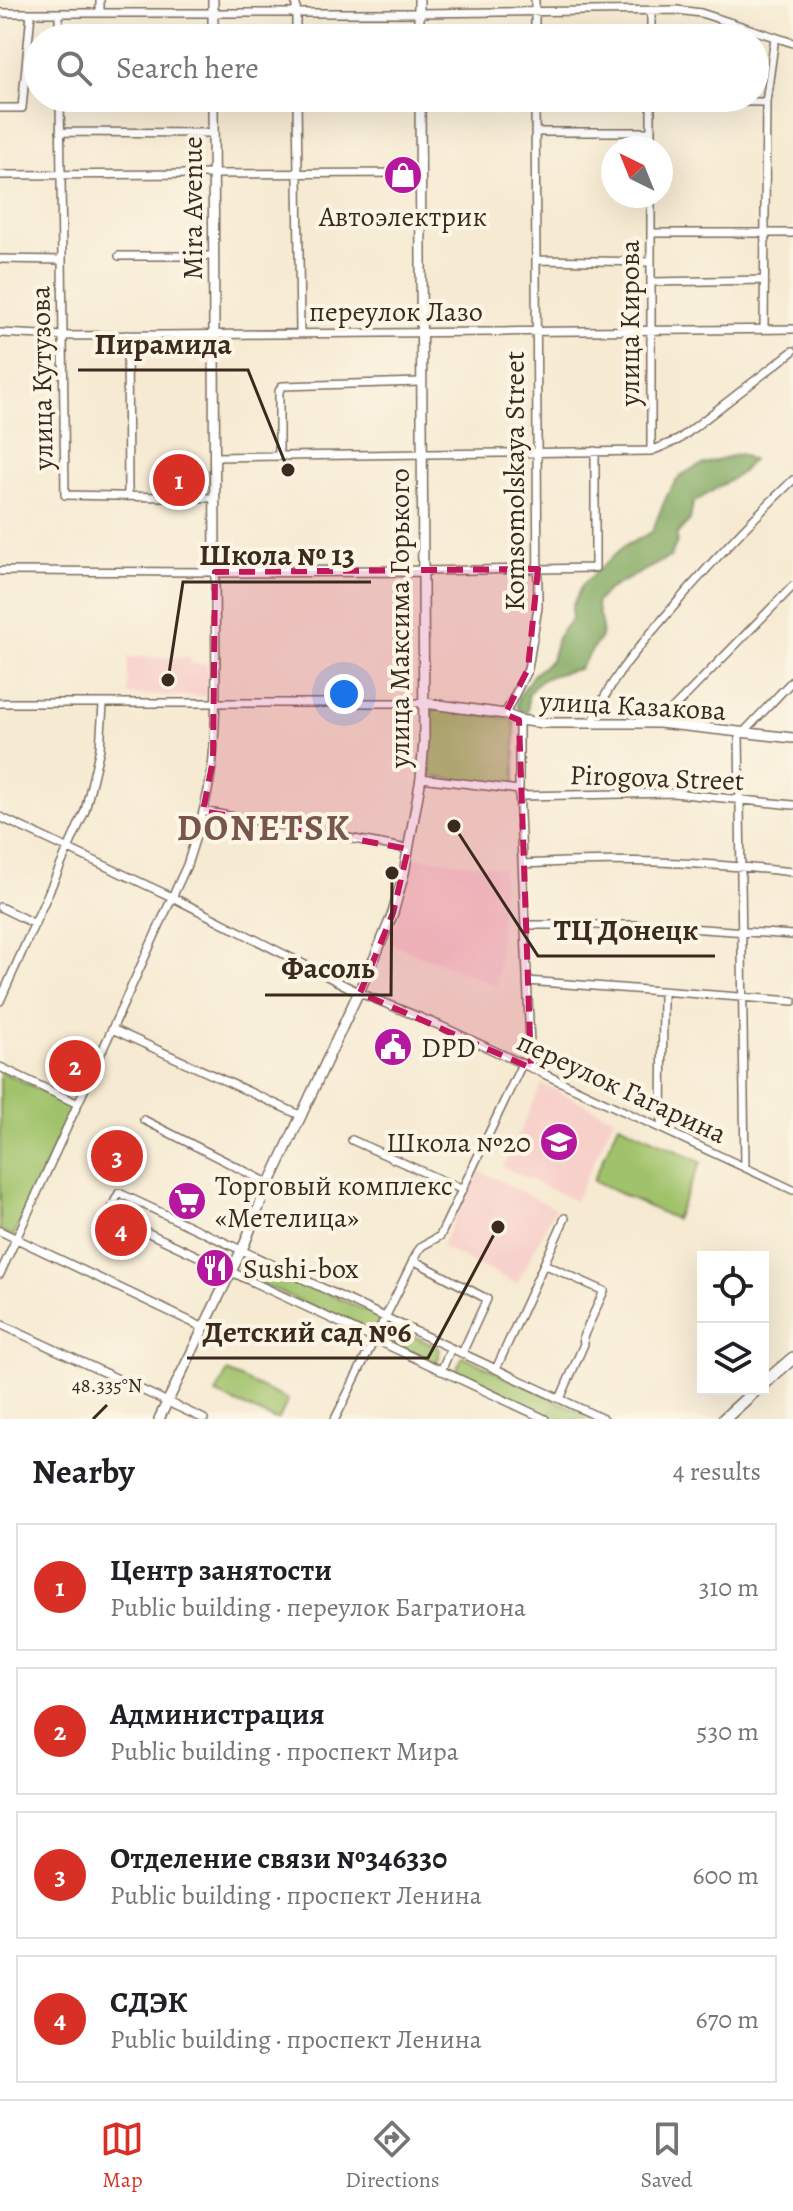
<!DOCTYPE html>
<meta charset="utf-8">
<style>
body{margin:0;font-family:Alegreya,serif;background:#f6f6f6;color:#202124}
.controls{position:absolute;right:24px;bottom:24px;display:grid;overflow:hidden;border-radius:0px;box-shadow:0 8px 32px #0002}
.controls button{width:72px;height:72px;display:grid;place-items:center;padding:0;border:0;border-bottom:2px solid #e0e0e0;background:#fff;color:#202124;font:40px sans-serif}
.compass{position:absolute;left:601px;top:136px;width:72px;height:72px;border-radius:50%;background:#fff;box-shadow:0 8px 32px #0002;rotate:317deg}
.you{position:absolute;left:344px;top:694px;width:28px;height:28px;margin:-20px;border:6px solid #fff;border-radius:50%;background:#1a73e8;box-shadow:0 0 0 12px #1a73e833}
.badge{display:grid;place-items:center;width:52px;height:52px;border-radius:50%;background:#d93025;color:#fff;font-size:26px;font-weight:700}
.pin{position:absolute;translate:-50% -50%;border:4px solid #fff;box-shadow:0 2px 8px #0006}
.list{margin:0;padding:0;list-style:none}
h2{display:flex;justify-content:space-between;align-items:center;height:104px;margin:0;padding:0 32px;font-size:34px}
h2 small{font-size:26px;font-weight:400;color:#757577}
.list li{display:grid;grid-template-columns:52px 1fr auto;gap:24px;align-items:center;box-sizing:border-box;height:128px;margin:0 16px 16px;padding:0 16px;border:2px solid #e0e0e0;border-radius:0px}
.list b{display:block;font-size:30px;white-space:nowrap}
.list p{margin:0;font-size:26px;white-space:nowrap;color:#757577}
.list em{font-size:26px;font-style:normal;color:#757577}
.icon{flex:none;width:44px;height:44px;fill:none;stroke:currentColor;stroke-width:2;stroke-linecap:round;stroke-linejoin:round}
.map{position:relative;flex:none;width:793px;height:1419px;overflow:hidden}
.search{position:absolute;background:#fff;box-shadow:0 8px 32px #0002;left:24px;right:24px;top:24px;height:88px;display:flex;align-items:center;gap:20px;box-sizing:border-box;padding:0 28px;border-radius:44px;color:#757577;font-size:30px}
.sheet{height:680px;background:#fff}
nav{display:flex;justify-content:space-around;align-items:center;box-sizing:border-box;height:112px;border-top:2px solid #e0e0e0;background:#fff;font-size:22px;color:#757577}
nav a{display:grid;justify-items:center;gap:4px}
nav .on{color:#d93025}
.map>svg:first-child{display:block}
</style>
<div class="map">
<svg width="793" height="1419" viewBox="0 0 793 1419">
<rect width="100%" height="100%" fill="#fcf5e5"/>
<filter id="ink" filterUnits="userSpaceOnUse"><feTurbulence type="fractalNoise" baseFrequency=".0125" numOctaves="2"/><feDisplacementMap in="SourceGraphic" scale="16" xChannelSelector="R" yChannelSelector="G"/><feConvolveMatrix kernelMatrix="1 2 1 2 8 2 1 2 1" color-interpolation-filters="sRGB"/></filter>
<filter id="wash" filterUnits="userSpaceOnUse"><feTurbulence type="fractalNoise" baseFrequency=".006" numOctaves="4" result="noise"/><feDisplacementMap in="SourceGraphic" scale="32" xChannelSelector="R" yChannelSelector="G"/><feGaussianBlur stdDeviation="1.8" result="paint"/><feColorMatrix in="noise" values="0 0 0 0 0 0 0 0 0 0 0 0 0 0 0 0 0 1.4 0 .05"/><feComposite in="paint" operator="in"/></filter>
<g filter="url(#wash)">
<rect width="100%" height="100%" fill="#f6ead2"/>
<!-- built -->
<path fill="#f7d0ca" d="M128,657L191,658V664H207V696L128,695Z
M415,857L503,868L497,986L390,943Z
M542,1084L614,1118L575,1201L503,1167Z
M478,1170L555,1208L517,1284L441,1247Z"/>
<!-- green -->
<path fill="#a0c26b" stroke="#6e7644" stroke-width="2" d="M432,709L509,718L515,723V787L427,776Z
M0,1071L73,1105L13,1237L0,1231Z
M619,1124L701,1162L675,1219L593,1181Z
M246,1256L380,1317L372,1334L238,1273Z
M391,1325L439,1348V1359L433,1362L384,1339V1333Z
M463,1356L595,1419H554L455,1372Z
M227,1372L288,1400L279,1419H273L216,1394Z"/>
<!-- forest -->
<path fill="#80a85f" stroke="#5e693e" stroke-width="2" d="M740,454L752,460L741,473L693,503L690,520L677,534V542L670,557L607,590L596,603L602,627L601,637L579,669C562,673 540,675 530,692C526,698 529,705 527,712L522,713L517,706L518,698L533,675L551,660L557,638L572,618V607L582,585L623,547L652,532C676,471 675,471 740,454Z"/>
</g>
<g filter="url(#ink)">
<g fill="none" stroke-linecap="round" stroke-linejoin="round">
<defs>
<path id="minor" d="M100,0V13
M296,0V38
M535,0V38
M0,13H419L677,10L701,13L793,43
M59,13V38
M651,38V11
M60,98L65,495L215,498
M297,98L300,333
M651,101L766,102
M0,108H22L31,13
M60,132L214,133
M535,132H651
M651,148V98
M0,175L420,173
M651,233H793
M119,256H214
M0,259L62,260
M536,260L651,262
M651,282L764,280
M764,329L766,102L775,37
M0,333L63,336L793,329
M127,335L128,496
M651,451V196
M279,456V391L282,386L421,382
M214,457L651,451L678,440L793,351
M0,571L215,572C215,634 218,696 213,757C210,794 198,830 187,865L0,1274
M422,571L595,568V451
M0,703H425
M505,714L528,669L538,607L535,98
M519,720V790L531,1068
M593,722C608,682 634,653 662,620C703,571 746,525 793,480
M659,723L793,586
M739,733L745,1168
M743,733L793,680
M421,778L519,790
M519,796L673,793L793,805
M203,811L408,849
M0,817L172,897L360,993L441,1026L793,1190
M522,864C616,858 700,862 793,872
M0,907L35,924
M525,925H643L793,935
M527,981L793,1001
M0,1001L85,811L100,748L103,705
M112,1029L302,1116
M0,1067L78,1104
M144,1120L270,1184
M662,1129L663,991
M352,1140L463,1190
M0,1231L202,1327
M413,1260L487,1299L462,1353
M544,1264L604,1291L583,1337L584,1344L560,1399
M0,1324L204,1419
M496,1369L565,1218
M441,1371L451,1348
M335,1419L418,1251L422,1246L440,1236L522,1064
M545,1419L108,1214L119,1193L603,1419"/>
<path id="major" d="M213,0V38
M419,0V38
M213,98L215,572L422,571
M425,703L505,714L519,720L543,723H659L793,738
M159,1419L245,1243L260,1204L375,957L393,913L404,873L421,778L424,741L420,98"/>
<path id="highway" d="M763,1384L793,1358
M724,1419L757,1389"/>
</defs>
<!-- minor casing -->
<use href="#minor" stroke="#7c6d5d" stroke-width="10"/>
<!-- major casing -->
<use href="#major" stroke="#7c6d5d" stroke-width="12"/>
<!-- highway casing -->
<use href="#highway" stroke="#7c6d5d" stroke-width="14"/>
<!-- minor -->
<use href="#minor" stroke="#fff" stroke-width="7"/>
<!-- major -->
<use href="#major" stroke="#fff" stroke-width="9"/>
<!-- highway -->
<use href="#highway" stroke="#fff" stroke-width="11"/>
</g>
</g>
<!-- marked area -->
<path fill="#c2185b" fill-opacity="0.2" stroke="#c2185b" stroke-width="6" stroke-dasharray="16 10" stroke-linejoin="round" d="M538,569L528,669L505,714L519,720L531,1068L360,993L393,913L408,849L203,811L213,760L215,572Z"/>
<!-- ticks -->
<path fill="none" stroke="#3b2a1e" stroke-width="3" d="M93,1419L107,1405"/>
<!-- icons -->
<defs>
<symbol id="shop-disc" viewBox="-11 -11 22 22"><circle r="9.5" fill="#b5179e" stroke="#fcf5e5"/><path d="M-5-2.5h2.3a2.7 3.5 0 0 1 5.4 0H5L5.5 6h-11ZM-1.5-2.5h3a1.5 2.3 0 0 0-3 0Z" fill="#fff"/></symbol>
<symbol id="civic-disc" viewBox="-11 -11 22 22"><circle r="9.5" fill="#b5179e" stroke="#fcf5e5"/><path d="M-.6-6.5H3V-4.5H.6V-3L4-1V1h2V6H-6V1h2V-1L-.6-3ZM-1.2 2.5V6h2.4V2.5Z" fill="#fff"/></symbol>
<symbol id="school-disc" viewBox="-11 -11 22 22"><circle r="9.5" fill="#b5179e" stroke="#fcf5e5"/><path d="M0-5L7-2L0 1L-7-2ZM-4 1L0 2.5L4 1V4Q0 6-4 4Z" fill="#fff"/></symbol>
<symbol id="supermarket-disc" viewBox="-11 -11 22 22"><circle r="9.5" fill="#b5179e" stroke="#fcf5e5"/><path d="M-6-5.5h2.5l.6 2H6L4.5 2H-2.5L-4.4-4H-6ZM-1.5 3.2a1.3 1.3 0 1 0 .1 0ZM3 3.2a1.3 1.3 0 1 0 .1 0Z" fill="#fff"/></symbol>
<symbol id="restaurant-disc" viewBox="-11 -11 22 22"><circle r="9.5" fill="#b5179e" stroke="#fcf5e5"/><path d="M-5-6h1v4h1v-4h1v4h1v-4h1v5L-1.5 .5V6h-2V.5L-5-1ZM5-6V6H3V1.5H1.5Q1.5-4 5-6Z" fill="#fff"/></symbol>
</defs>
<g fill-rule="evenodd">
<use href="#shop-disc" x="381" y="153" width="44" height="44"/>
<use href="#civic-disc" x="371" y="1025" width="44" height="44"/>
<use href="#school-disc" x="537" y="1120" width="44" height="44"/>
<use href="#supermarket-disc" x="165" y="1179" width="44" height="44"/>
<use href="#restaurant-disc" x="193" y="1246" width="44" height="44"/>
</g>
<g text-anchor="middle" stroke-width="8" stroke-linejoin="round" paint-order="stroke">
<!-- street labels -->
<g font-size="28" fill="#3b2a1e" stroke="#fcf5e5">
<text transform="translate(192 208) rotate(-90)" y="10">Mira Avenue</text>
<text x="396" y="321">переулок Лазо</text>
<text transform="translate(629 323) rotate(-90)" y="10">улица Кирова</text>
<text transform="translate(41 378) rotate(-91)" y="10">улица Кутузова</text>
<text transform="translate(514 481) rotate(-90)" y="10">Komsomolskaya Street</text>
<text transform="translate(399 618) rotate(-90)" y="10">улица Максима Горького</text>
<text transform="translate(633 705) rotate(3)" y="10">улица Казакова</text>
<text transform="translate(657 777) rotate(2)" y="10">Pirogova Street</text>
<text transform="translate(622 1087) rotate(25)" y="10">переулок Гагарина</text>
</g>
<!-- poi labels -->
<g font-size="28" fill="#3b2a1e" stroke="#fcf5e5" text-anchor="start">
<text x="403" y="226" text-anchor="middle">Автоэлектрик</text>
<text x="421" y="1057">DPD</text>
<text x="531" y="1152" text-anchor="end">Школа №20</text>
<text x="215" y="1195">Торговый комплекс<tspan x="215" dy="32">«Метелица»</tspan></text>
<text x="243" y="1278">Sushi-box</text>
</g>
<!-- district labels -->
<g font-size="36" font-weight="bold" letter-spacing="2" fill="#77574c" stroke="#fcf5e5">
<text x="264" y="840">DONETSK</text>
</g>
</g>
<g font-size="20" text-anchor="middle" fill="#3b2a1e" stroke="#fcf5e5" stroke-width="8" stroke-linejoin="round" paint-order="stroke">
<text x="107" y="1392">48.335°N</text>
</g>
<!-- callouts -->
<path fill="none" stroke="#3b2a1e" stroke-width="3" d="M288 470L248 370H78M168 680L183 582H371M454 826L538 956H715M392 873L391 995H265M498 1227L428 1358H187"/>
<g fill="#3b2a1e" stroke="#fcf5e5" stroke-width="3">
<circle cx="288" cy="470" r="8"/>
<circle cx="168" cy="680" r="8"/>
<circle cx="454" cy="826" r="8"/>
<circle cx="392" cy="873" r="8"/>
<circle cx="498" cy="1227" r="8"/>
</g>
<g font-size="30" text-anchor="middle" font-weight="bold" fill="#3b2a1e" stroke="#fcf5e5" stroke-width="8" stroke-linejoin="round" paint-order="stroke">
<text x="163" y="354">Пирамида</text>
<text x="277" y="565">Школа № 13</text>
<text x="626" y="940">ТЦ Донецк</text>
<text x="328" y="978">Фасоль</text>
<text x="307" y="1342">Детский сад №6</text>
</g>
</svg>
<div class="controls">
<button><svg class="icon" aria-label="locate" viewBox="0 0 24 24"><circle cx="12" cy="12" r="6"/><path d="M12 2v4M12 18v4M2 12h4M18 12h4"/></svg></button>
<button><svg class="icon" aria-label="layers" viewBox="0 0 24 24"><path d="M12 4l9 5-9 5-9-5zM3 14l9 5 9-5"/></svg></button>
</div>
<svg class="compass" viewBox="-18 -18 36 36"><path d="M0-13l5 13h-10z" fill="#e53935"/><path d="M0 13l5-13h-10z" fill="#757577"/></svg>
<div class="you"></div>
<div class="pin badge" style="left:179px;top:480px">1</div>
<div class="pin badge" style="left:75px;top:1066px">2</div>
<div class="pin badge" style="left:117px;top:1156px">3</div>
<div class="pin badge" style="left:121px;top:1230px">4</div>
<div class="search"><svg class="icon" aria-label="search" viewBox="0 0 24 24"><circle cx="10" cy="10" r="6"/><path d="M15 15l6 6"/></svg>Search here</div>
</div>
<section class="sheet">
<h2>Nearby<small>4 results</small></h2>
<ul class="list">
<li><span class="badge">1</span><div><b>Центр занятости</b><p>Public building · переулок Багратиона</p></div><em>310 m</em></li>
<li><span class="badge">2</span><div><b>Администрация</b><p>Public building · проспект Мира</p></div><em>530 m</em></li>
<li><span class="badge">3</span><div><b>Отделение связи №346330</b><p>Public building · проспект Ленина</p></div><em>600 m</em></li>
<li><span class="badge">4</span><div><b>СДЭК</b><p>Public building · проспект Ленина</p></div><em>670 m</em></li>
</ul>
</section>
<nav>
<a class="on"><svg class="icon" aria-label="map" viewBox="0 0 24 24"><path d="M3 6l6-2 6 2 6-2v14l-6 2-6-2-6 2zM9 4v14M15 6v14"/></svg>Map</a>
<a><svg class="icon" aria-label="directions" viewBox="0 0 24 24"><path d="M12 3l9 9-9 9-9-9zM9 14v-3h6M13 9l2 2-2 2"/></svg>Directions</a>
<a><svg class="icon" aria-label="saved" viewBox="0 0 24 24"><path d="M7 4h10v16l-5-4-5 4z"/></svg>Saved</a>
</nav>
